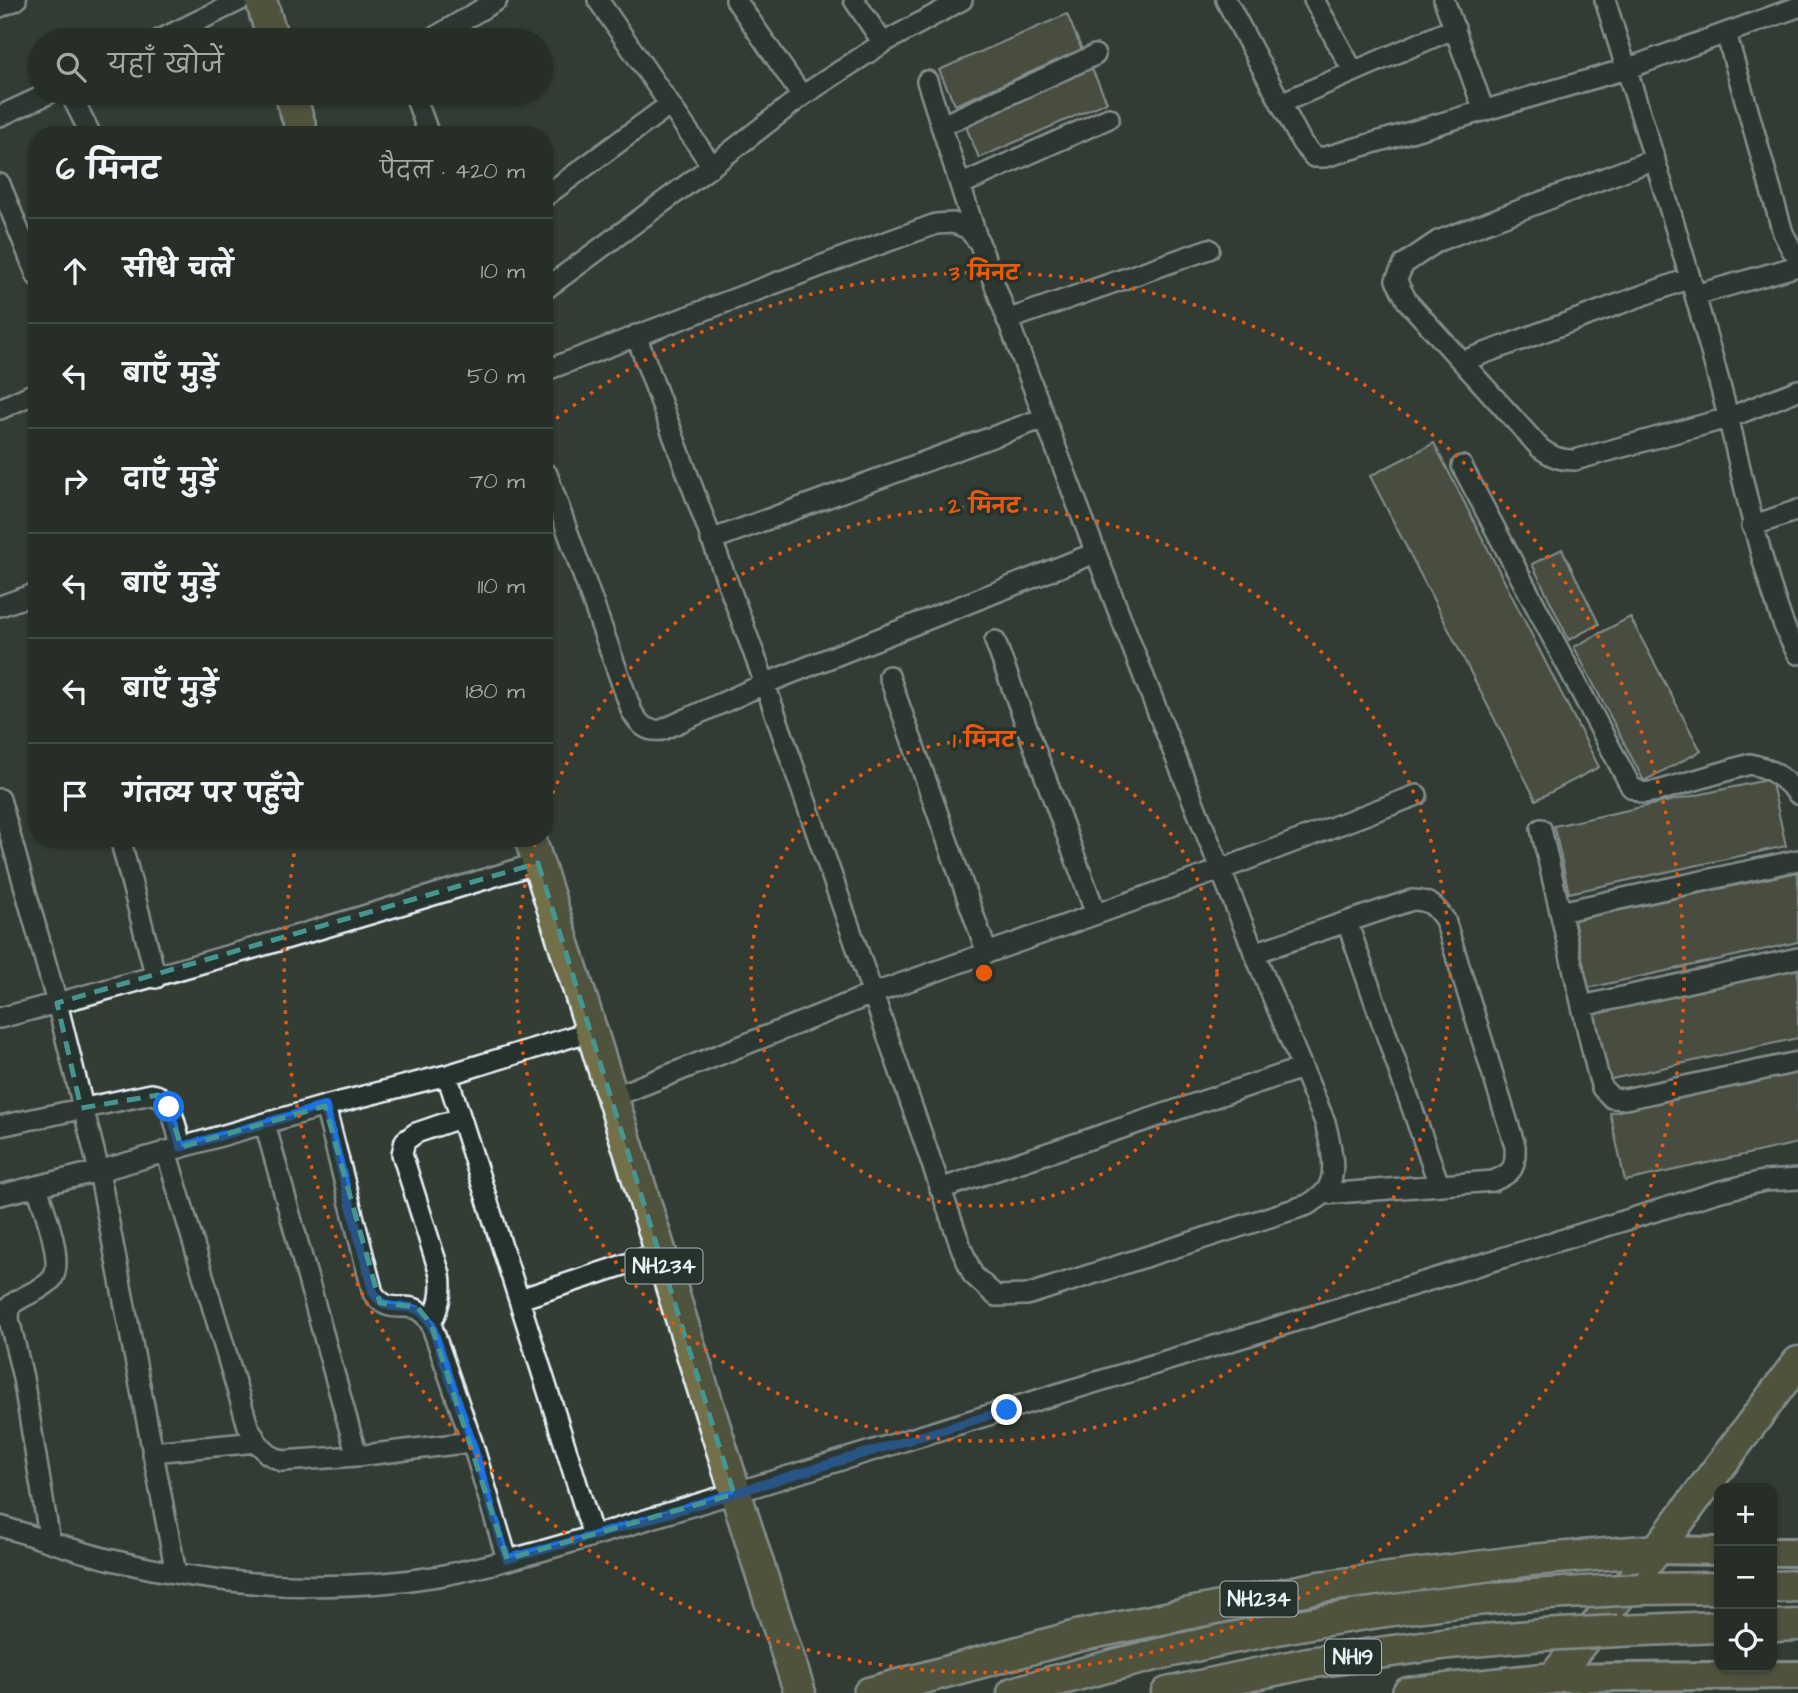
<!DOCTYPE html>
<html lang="hi">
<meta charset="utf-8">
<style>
body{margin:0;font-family:"Architects Daughter","Playpen Sans Deva",sans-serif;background:#323a33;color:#f1f3f6}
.controls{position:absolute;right:21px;bottom:21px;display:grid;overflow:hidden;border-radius:14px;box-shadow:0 2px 5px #0004}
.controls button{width:63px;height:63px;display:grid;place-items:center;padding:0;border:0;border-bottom:2px solid #424a44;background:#262e27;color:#f1f3f6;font:35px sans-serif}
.stop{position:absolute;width:21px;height:21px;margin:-16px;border:5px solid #1a73e8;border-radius:50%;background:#fff}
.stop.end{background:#1a73e8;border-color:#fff;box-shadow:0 2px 7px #0008}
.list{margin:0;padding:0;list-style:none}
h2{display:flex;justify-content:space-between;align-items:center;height:91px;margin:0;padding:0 28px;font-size:30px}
h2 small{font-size:23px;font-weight:400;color:#a4a8a7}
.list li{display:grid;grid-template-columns:46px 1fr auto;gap:21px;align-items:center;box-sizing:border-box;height:105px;padding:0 28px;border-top:2px solid #424a44}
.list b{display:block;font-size:26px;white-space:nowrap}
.list em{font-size:23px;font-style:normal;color:#a4a8a7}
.icon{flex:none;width:38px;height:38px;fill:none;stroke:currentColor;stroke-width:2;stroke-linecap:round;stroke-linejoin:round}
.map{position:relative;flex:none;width:1798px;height:1693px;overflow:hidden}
.search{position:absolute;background:#262e27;box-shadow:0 2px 5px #0004;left:28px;top:28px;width:525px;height:77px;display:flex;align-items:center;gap:18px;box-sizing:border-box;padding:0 24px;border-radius:38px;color:#a4a8a7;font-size:26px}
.panel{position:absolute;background:#262e27;box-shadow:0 2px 5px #0004;left:28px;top:126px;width:525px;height:721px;border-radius:28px}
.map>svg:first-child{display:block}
</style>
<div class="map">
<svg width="1798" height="1693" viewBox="0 0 1798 1693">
<rect width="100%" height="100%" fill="#333d34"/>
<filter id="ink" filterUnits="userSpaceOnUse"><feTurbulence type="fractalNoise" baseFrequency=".0143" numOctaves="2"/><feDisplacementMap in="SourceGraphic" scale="14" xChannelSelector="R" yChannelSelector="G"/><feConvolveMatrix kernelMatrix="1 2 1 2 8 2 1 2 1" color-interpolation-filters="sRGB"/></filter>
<g filter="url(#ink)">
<!-- building -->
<path fill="#65644f" stroke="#e8f1f8" stroke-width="2" d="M1067,14L1082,50L955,105L939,70Z
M1091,67L1107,102L979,158L964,122Z
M1434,443L1599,767L1536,800L1370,476Z
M1562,549L1599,624L1569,640L1532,564Z
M1630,617L1701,751L1644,781L1574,647Z
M1771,779L1786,846L1569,893L1554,826Z
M1798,872V942L1588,988L1574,920Z
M1798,968V1038L1607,1080L1593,1012Z
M1798,1072V1143L1625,1181L1610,1113Z"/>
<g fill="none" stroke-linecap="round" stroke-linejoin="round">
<defs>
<path id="minor" d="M598,0L712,166
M736,0L802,96
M854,0L883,43
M1226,0L1302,143L1314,157H1325L1626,69L1798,7
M1314,0L1353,71
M1444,0L1484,111
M1605,0C1648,138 1692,276 1728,416C1741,471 1752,526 1769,581C1777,606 1784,631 1798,654
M0,7L16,0
M1726,33L1783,233L1792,250L1798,255
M159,40L241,0
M430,40L497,0
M927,81L977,238
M70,93L91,135
M414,93L429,135
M1281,103L1455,28
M0,116L50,93
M941,126L1095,55
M1655,159L1438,241L1404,264L1396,280L1407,301L1540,448C1552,457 1560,460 1575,460L1728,418L1798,390
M0,184L37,276
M960,185L1109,118
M544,197L669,105
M544,290L712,166L802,96L883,43L962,0
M1695,295L1798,266
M1007,320L1209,249
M1463,361L1690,278
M544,371L847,256L936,224L953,223L967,228L979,242C1088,538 1202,832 1325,1122C1330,1143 1341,1179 1322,1195C1318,1199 1312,1202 1307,1205L1027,1295L996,1296L973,1275L962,1250L760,670L636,335
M0,409L37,392
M1462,466L1631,787L1643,793L1658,791L1750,764C1771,768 1784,778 1798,794
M547,474L632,712C640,725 646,732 662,730L764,684L1095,553
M1752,526L1798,510
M711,540L1044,418
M0,606L37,593
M995,641L1096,914
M889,676L987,953
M0,799L57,1003L99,1171L176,1573
M1541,829L1597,1071L1602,1088L1612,1098L1625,1099L1798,1062
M120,838L156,978
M1560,912L1798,860
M1347,922L1439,1185
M1254,953L1412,900C1430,900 1435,906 1445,920L1515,1146C1516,1168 1513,1173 1493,1181L1324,1194
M1582,1006L1798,958
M0,1018C181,971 360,918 538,863
M447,1075C496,1228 546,1382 593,1536
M613,1097L872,994L1220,870L1417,795
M325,1106L373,1293C393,1322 412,1291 431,1324L472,1442L507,1559
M265,1124L357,1456
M0,1126L151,1094C173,1096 176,1129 181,1147
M166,1151L248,1426L257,1442L268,1454L282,1461L357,1456L472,1442
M37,1187C43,1207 65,1261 52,1279C42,1291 22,1295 10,1306L9,1319L23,1378L50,1542
M940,1189L1302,1068
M0,1195L99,1171L325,1106L447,1075L591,1031
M520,1299L660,1253
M431,1324C439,1306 443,1293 440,1274L402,1154L405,1141L416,1133L460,1118
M152,1452L257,1442
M0,1526C37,1537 74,1551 112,1560C218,1586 330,1594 439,1576C491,1566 542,1551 593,1536L1721,1191L1764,1181L1798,1179"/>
<path id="major" d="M1657,1550L1719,1551
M1772,1552H1798
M1553,1678L1798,1675"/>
<path id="highway" d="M261,0L273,40
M290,93L303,135
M530,838C623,1122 706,1409 800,1693
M1772,1587L1798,1586
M1640,1589L1719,1588
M1772,1626L1798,1625
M1618,1631L1719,1627
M869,1693L1077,1636L1319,1587L1531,1560L1657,1550
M1013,1693C1187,1641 1384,1603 1566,1593
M1167,1693L1308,1663L1449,1643L1542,1635
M1408,1693L1553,1678L1657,1550L1798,1362"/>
</defs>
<!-- minor casing -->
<use href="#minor" stroke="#e8f1f8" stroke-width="24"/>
<!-- major casing -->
<use href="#major" stroke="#e8f1f8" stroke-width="32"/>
<!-- highway casing -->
<use href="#highway" stroke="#e8f1f8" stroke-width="35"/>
<!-- minor -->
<use href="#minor" stroke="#26332d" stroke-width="19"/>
<!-- major -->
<use href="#major" stroke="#726f4a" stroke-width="26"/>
<!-- highway -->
<use href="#highway" stroke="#726f4a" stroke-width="30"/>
<defs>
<path id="highway-bridge" d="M1566,1593L1640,1589
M1542,1635L1618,1631"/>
</defs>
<!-- highway-bridge casing -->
<use href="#highway-bridge" stroke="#e8f1f8" stroke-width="35" stroke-linecap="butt"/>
<!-- highway-bridge -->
<use href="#highway-bridge" stroke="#726f4a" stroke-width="30"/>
</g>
</g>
<g fill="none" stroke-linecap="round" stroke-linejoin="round" filter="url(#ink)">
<!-- route -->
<path stroke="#1a73e8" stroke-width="9" d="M169,1107L181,1147L325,1106L373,1293C392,1321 413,1292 431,1324L472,1443L507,1559L593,1536L1007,1410"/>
</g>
<!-- marked area -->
<path d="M0 0H1798V1693H0ZM538,863L734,1494L507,1559L431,1324L417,1307L380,1303L325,1106L181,1147L169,1107L158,1095L81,1108L57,1003Z" fill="#333d34" fill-opacity=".55" fill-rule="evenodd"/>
<path fill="none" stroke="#459590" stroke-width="5" stroke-dasharray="14 9" stroke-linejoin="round" d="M538,863L734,1494L507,1559L431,1324L417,1307L380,1303L325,1106L181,1147L169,1107L158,1095L81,1108L57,1003Z"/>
<!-- distance rings -->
<g fill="none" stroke="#e8590c" stroke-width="3.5" stroke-dasharray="3.5 7">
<circle cx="984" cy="973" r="233"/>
<path d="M545 813A467 467 0 1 1 536 840"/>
<path d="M548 425A700 700 0 1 1 297 839"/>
</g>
<g text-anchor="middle" stroke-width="7" stroke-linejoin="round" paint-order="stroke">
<!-- shield labels -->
<g fill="#26332d" stroke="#aeb8bb" stroke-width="2">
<rect x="625.5" y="1248.5" width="77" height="35" rx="5"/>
<rect x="1220.5" y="1581.5" width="77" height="35" rx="5"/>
<rect x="1325" y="1639.5" width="56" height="35" rx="5"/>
</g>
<g font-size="21" font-weight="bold" fill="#e8f1f8">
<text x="664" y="1273">NH234</text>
<text x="1259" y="1606">NH234</text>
<text x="1353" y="1664">NH19</text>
</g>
</g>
<circle cx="984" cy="973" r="10" fill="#e8590c" stroke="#26332d" stroke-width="3.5"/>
<g font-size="21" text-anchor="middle" font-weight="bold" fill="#e8590c" stroke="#26332d" stroke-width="7" stroke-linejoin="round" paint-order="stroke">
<text x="984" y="280">3 मिनट</text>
<text x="984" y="513">2 मिनट</text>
<text x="984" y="747">1 मिनट</text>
</g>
</svg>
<div class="controls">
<button>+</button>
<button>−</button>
<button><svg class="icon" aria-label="locate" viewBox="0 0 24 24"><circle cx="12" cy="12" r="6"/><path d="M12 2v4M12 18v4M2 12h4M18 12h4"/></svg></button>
</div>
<div class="stop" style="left:169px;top:1107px"></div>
<div class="stop end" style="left:1007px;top:1410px"></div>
<div class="search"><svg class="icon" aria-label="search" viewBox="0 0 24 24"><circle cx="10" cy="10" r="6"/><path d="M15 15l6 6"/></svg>यहाँ खोजें</div>
<section class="panel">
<h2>6 मिनट<small>पैदल · 420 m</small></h2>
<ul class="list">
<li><svg class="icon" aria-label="ahead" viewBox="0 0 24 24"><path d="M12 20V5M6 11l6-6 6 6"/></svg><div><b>सीधे चलें</b></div><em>10 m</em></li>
<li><svg class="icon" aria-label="left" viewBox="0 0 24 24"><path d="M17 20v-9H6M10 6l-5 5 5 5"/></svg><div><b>बाएँ मुड़ें</b></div><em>50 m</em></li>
<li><svg class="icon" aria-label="right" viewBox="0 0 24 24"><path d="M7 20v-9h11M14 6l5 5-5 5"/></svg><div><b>दाएँ मुड़ें</b></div><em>70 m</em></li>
<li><svg class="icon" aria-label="left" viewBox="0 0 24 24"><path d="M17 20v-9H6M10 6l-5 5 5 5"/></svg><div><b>बाएँ मुड़ें</b></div><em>110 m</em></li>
<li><svg class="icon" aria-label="left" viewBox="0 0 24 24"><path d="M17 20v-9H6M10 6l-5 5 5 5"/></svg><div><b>बाएँ मुड़ें</b></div><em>180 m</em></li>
<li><svg class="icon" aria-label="arrive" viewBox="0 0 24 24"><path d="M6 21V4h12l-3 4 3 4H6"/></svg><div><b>गंतव्य पर पहुँचे</b></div></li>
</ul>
</section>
</div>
